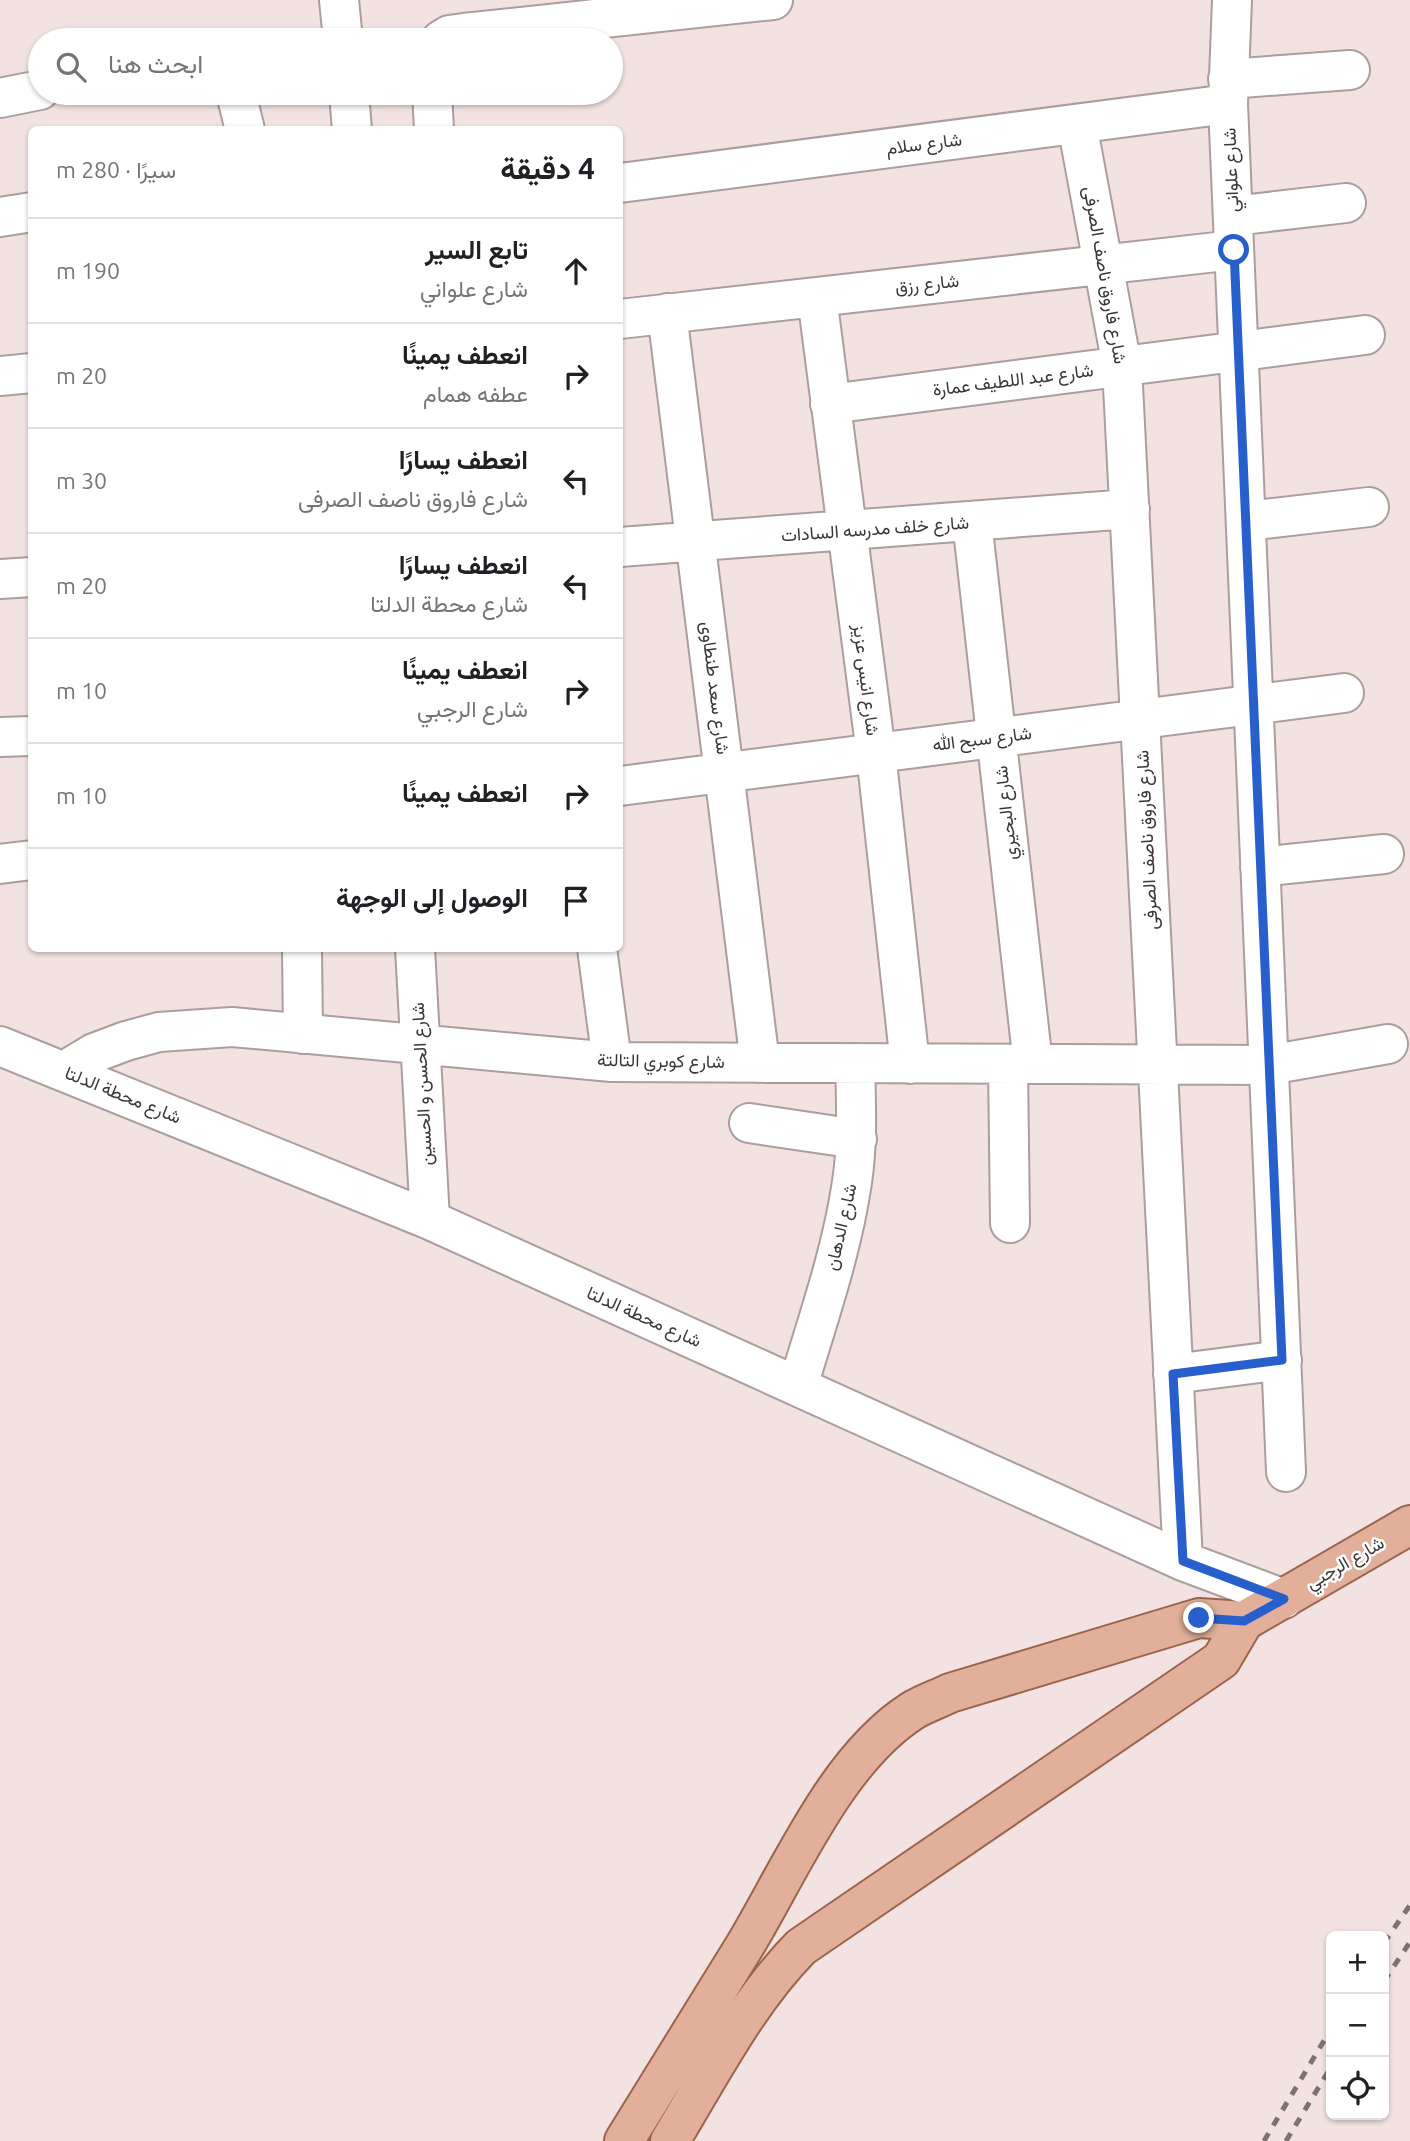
<!DOCTYPE html>
<html lang="ar">
<meta charset="utf-8">
<style>
body{margin:0;font-family:Ubuntu,Vazirmatn,sans-serif;background:#f2f2f2;color:#202124;direction:rtl}
.controls{position:absolute;right:21px;bottom:21px;display:grid;overflow:hidden;border-radius:10px;box-shadow:0 2px 5px #0004}
.controls button{width:63px;height:63px;display:grid;place-items:center;padding:0;border:0;border-bottom:2px solid #e0e0e0;background:#fff;color:#202124;font:35px sans-serif}
.stop{position:absolute;width:21px;height:21px;margin:-16px;border:5px solid #275fcc;border-radius:50%;background:#fff}
.stop.end{background:#275fcc;border-color:#fff;box-shadow:0 2px 7px #0008}
.list{margin:0;padding:0;list-style:none}
h2{display:flex;justify-content:space-between;align-items:center;height:91px;margin:0;padding:0 28px;font-size:30px}
h2 small{font-size:23px;font-weight:400;color:#757577}
.list li{display:grid;grid-template-columns:46px 1fr auto;gap:21px;align-items:center;box-sizing:border-box;height:105px;padding:0 28px;border-top:2px solid #e0e0e0}
.list b{display:block;font-size:26px;white-space:nowrap}
.list p{margin:0;font-size:23px;white-space:nowrap;color:#757577}
.list em{font-size:23px;font-style:normal;color:#757577}
.icon{flex:none;width:38px;height:38px;fill:none;stroke:currentColor;stroke-width:2;stroke-linecap:round;stroke-linejoin:round}
.map{position:relative;flex:none;width:1410px;height:2141px;overflow:hidden;direction:ltr}
.search{position:absolute;background:#fff;box-shadow:0 2px 5px #0004;left:28px;top:28px;width:595px;height:77px;display:flex;align-items:center;gap:18px;box-sizing:border-box;padding:0 24px;border-radius:38px;color:#757577;font-size:26px}
.panel{position:absolute;background:#fff;box-shadow:0 2px 5px #0004;left:28px;top:126px;width:595px;height:826px;border-radius:10px;direction:rtl}
.map>svg:first-child{display:block}
</style>
<div class="map">
<svg width="1410" height="2141" viewBox="0 0 1410 2141">
<rect width="100%" height="100%" fill="#f2e3e2"/>
<g fill="none" stroke-linecap="round" stroke-linejoin="round">
<defs>
<path id="minor" d="M339,0L343,40
M1232,0L1228,104L1286,1472
M441,40L449,35L464,33L773,0
M1228,79L1350,70
M236,93L245,130
M349,93L352,130
M432,93L434,130
M0,98L40,90
M1077,124L1122,366L1183,1561
M620,183L1228,104
M1233,216L1346,203
M0,217L32,212
M817,297L876,753L910,1064
M667,313L760,1063
M620,319L1234,250
M0,376L32,373
M830,404L1365,335
M972,521L1033,1064
M1246,521L1369,507
M620,547L1130,509
M0,579L32,577
M0,737L32,736
M620,786L1344,693
M0,864L32,860
M1260,867L1384,854
M302,948L303,1034
M415,948L430,1220
M597,948L612,1062
M0,1046L430,1220L1183,1561L1284,1599
M1008,1064L1010,1223
M64,1071L94,1053L126,1041L159,1032L232,1027L612,1062L1269,1065L1388,1044
M749,1123L857,1139
M1173,1374L1282,1360
M798,1386C818,1319 842,1251 852,1182C858,1143 856,1103 855,1063"/>
<path id="major" d="M624,2141C664,2076 704,2011 744,1947C790,1871 836,1760 912,1711C923,1704 938,1699 950,1693L1199,1618L1244,1621
M670,2141C710,2075 747,2002 801,1947L1221,1660L1244,1621L1410,1525"/>
</defs>
<!-- minor casing -->
<use href="#minor" stroke="#ad9e9e" stroke-width="42"/>
<!-- major casing -->
<use href="#major" stroke="#9c644b" stroke-width="42"/>
<!-- minor -->
<use href="#minor" stroke="#fff" stroke-width="38"/>
<!-- major -->
<use href="#major" stroke="#e2b09a" stroke-width="38"/>
<!-- rail -->
<path stroke="#7b7271" stroke-width="5" stroke-dasharray="9 9" stroke-linecap="butt" d="M1384,1943L1410,1905
M1384,1981L1410,1942
M1264,2141L1331,2029
M1286,2141L1331,2067"/>
</g>
<g fill="none" stroke-linecap="round" stroke-linejoin="round">
<!-- route -->
<path stroke="#275fcc" stroke-width="9" d="M1199,1618L1244,1621L1284,1599L1183,1561L1173,1374L1282,1360L1234,250"/>
</g>
<g text-anchor="middle" stroke-width="5" stroke-linejoin="round" paint-order="stroke">
<!-- street labels -->
<g font-size="18" fill="#3c3636" stroke="#fff">
<text transform="translate(924 144) rotate(-7)" y="6">شارع سلام</text>
<text transform="translate(1231 170) rotate(-92)" y="6">شارع علواني</text>
<text transform="translate(1105 275) rotate(80)" y="6">شارع فاروق ناصف الصرفى</text>
<text transform="translate(927 284) rotate(-6)" y="6">شارع رزق</text>
<text transform="translate(1013 380) rotate(-7)" y="6">شارع عبد اللطيف عمارة</text>
<text transform="translate(875 529) rotate(-4)" y="6">شارع خلف مدرسه السادات</text>
<text transform="translate(866 680) rotate(83)" y="6">شارع انيس عزيز</text>
<text transform="translate(715 688) rotate(83)" y="6">شارع سعد طنطاوى</text>
<text transform="translate(982 739) rotate(-7)" y="6">شارع سبح الله</text>
<text transform="translate(1006 813) rotate(-96)" y="6">شارع البحيري</text>
<text transform="translate(1147 840) rotate(-93)" y="6">شارع فاروق ناصف الصرفى</text>
<text transform="translate(661 1061) rotate(1)" y="6">شارع كوبري التالتة</text>
<text transform="translate(422 1084) rotate(-93)" y="6">شارع الحسن و الحسين</text>
<text transform="translate(123 1095) rotate(22)" y="6">شارع محطة الدلتا</text>
<text transform="translate(841 1227) rotate(-77)" y="6">شارع الدهان</text>
<text transform="translate(644 1317) rotate(24)" y="6">شارع محطة الدلتا</text>
<text transform="translate(1345 1563) rotate(-30)" y="6">شارع الرجبي</text>
</g>
</g>
</svg>
<div class="controls">
<button>+</button>
<button>−</button>
<button><svg class="icon" aria-label="locate" viewBox="0 0 24 24"><circle cx="12" cy="12" r="6"/><path d="M12 2v4M12 18v4M2 12h4M18 12h4"/></svg></button>
</div>
<div class="stop" style="left:1234px;top:250px"></div>
<div class="stop end" style="left:1199px;top:1618px"></div>
<div class="search"><svg class="icon" aria-label="search" viewBox="0 0 24 24"><circle cx="10" cy="10" r="6"/><path d="M15 15l6 6"/></svg>ابحث هنا</div>
<section class="panel">
<h2>4 دقيقة<small>سيرًا · 280 m</small></h2>
<ul class="list">
<li><svg class="icon" aria-label="ahead" viewBox="0 0 24 24"><path d="M12 20V5M6 11l6-6 6 6"/></svg><div><b>تابع السير</b><p>شارع علواني</p></div><em>190 m</em></li>
<li><svg class="icon" aria-label="right" viewBox="0 0 24 24"><path d="M7 20v-9h11M14 6l5 5-5 5"/></svg><div><b>انعطف يمينًا</b><p>عطفه همام</p></div><em>20 m</em></li>
<li><svg class="icon" aria-label="left" viewBox="0 0 24 24"><path d="M17 20v-9H6M10 6l-5 5 5 5"/></svg><div><b>انعطف يسارًا</b><p>شارع فاروق ناصف الصرفى</p></div><em>30 m</em></li>
<li><svg class="icon" aria-label="left" viewBox="0 0 24 24"><path d="M17 20v-9H6M10 6l-5 5 5 5"/></svg><div><b>انعطف يسارًا</b><p>شارع محطة الدلتا</p></div><em>20 m</em></li>
<li><svg class="icon" aria-label="right" viewBox="0 0 24 24"><path d="M7 20v-9h11M14 6l5 5-5 5"/></svg><div><b>انعطف يمينًا</b><p>شارع الرجبي</p></div><em>10 m</em></li>
<li><svg class="icon" aria-label="right" viewBox="0 0 24 24"><path d="M7 20v-9h11M14 6l5 5-5 5"/></svg><div><b>انعطف يمينًا</b></div><em>10 m</em></li>
<li><svg class="icon" aria-label="arrive" viewBox="0 0 24 24"><path d="M6 21V4h12l-3 4 3 4H6"/></svg><div><b>الوصول إلى الوجهة</b></div></li>
</ul>
</section>
</div>
